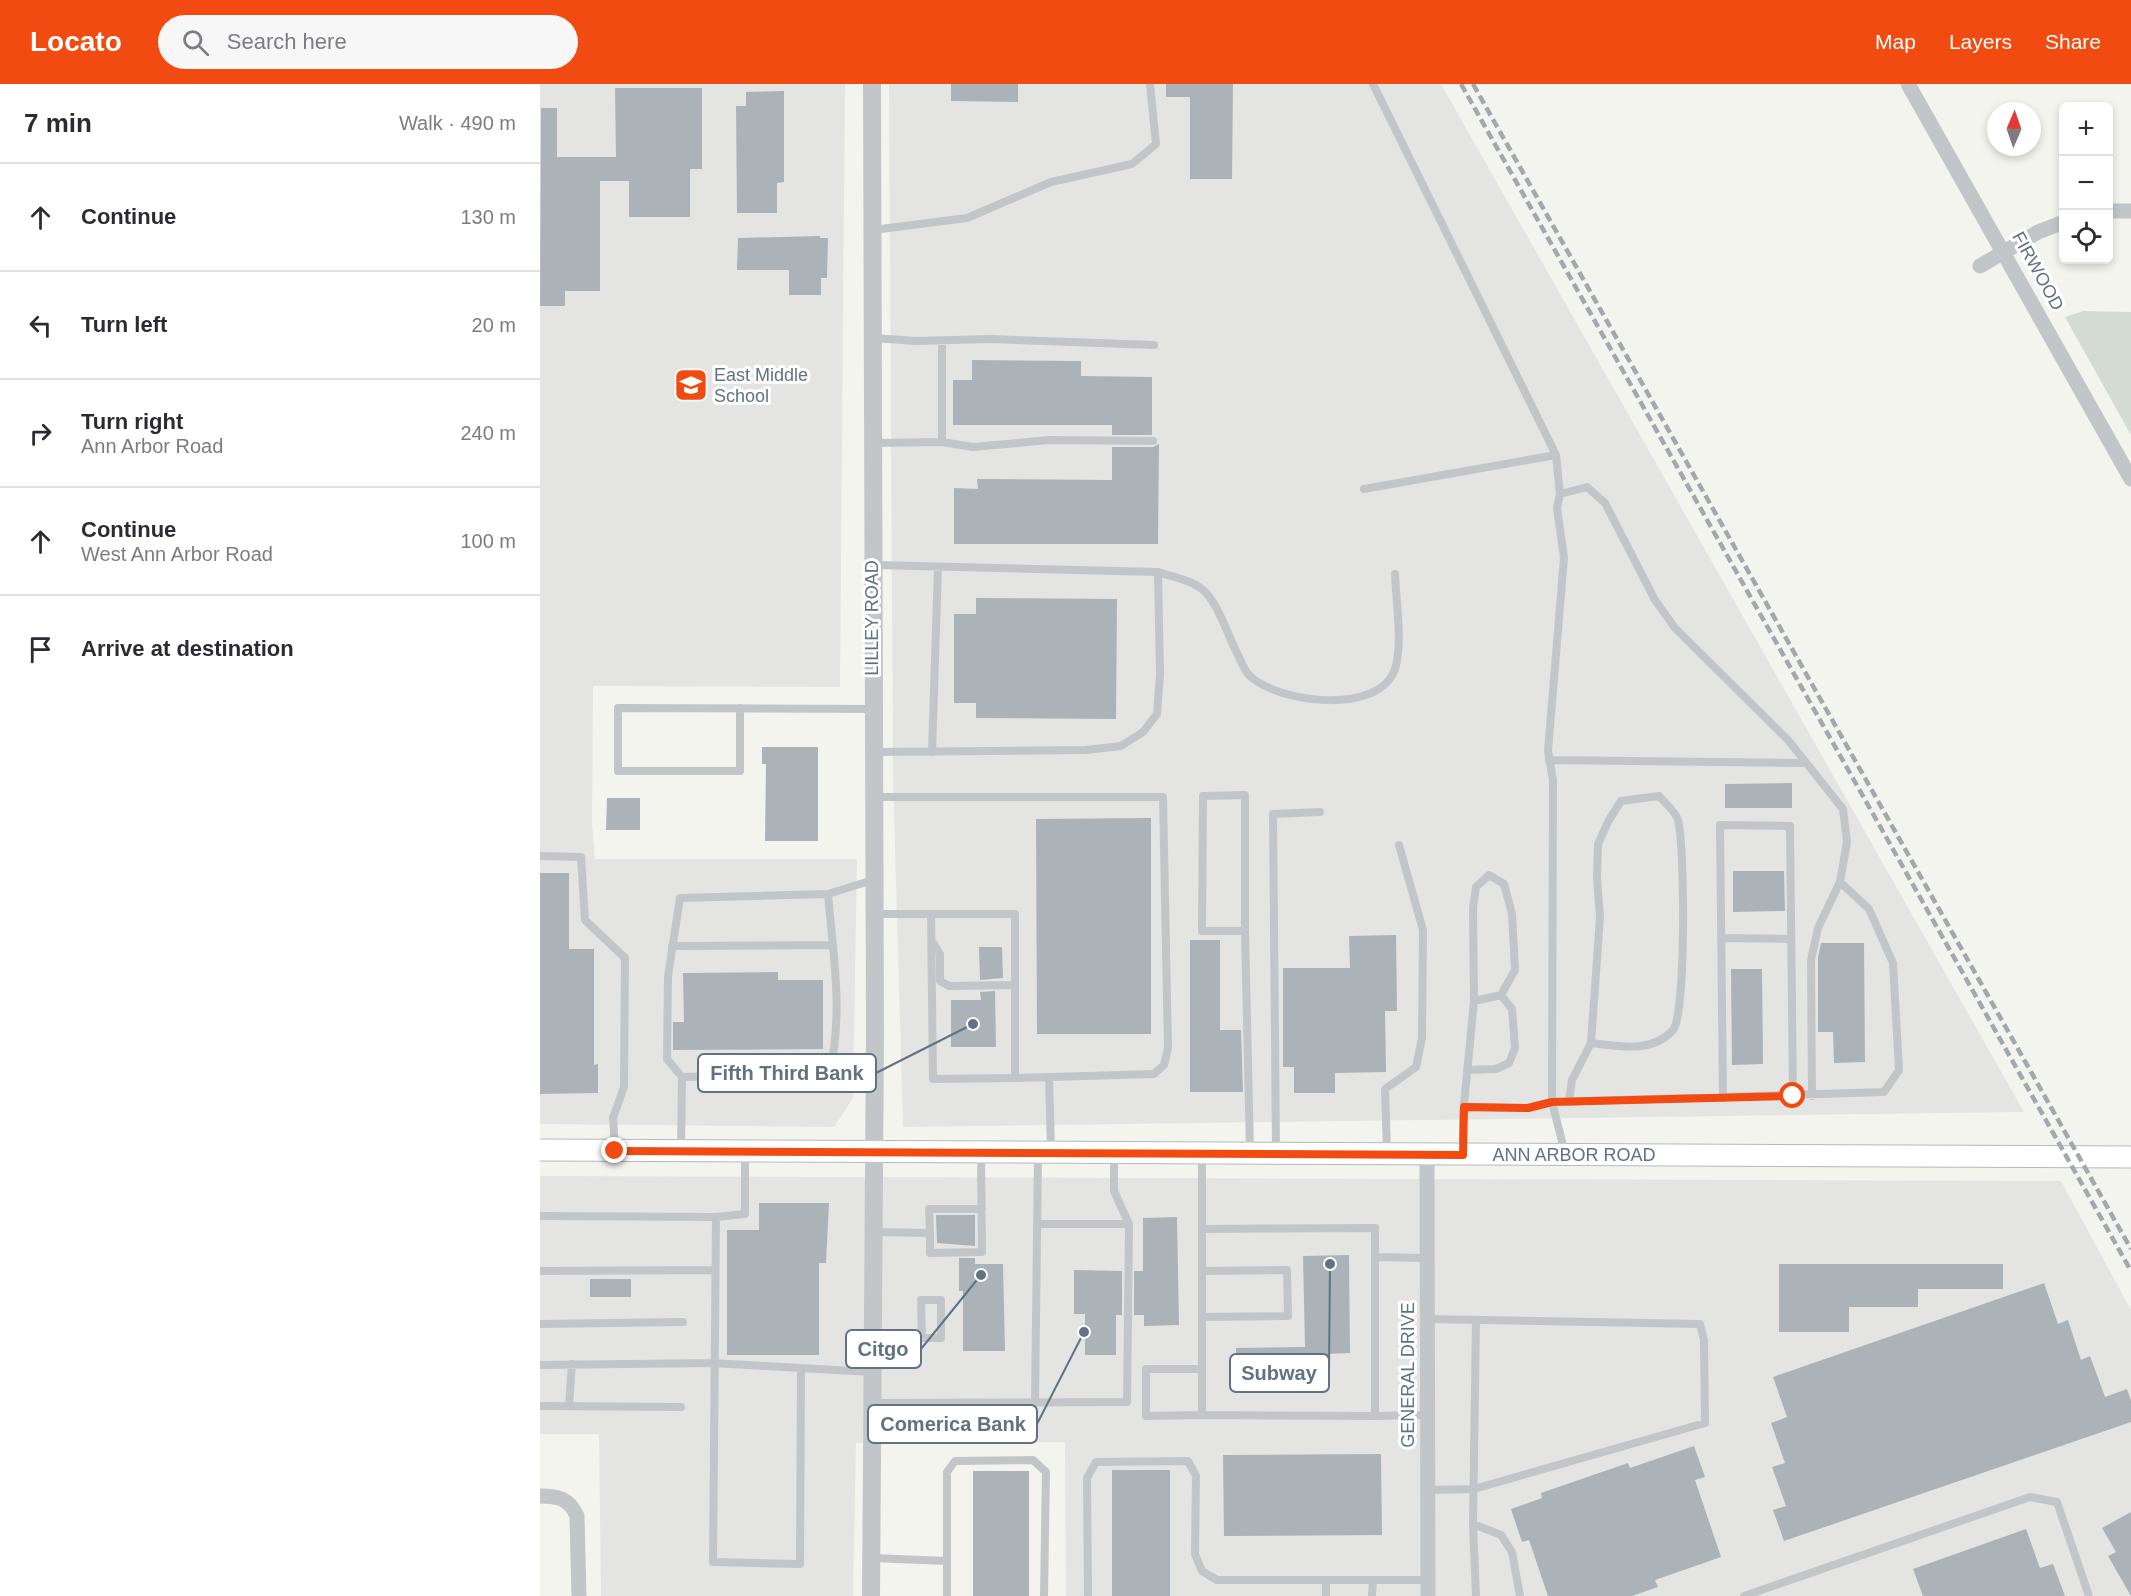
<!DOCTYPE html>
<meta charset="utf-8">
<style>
body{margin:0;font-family:Helvetica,sans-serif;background:#f7f7f7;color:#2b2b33}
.controls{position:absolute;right:18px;top:18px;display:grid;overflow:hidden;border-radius:9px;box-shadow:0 3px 9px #0003}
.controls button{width:54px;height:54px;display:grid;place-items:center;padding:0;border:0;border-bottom:2px solid #e1e1e2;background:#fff;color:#2b2b33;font:30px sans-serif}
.compass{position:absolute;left:1447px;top:18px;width:54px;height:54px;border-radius:50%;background:#fff;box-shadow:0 3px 9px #0003;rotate:2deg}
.stop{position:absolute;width:18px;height:18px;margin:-14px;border:4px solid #f24b11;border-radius:50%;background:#fff}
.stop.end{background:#f24b11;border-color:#fff;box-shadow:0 2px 6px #0008}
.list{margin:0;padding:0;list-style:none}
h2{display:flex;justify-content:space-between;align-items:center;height:78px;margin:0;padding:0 24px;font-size:26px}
h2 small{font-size:20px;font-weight:400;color:#7c7c81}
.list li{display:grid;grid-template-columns:39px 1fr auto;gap:18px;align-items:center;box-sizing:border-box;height:108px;padding:0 24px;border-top:2px solid #e1e1e2}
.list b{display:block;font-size:22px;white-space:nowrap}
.list p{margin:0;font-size:20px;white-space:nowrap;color:#7c7c81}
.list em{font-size:20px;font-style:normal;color:#7c7c81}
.icon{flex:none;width:33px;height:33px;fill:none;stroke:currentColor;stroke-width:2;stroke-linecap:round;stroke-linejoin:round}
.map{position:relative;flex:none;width:1591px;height:1512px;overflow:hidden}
header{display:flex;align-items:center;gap:36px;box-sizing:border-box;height:84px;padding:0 30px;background:#f24b11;color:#fff}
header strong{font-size:28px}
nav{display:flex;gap:33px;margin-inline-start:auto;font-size:21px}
.search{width:420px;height:54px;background:#f7f7f7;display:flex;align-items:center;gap:15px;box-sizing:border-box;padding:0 21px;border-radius:33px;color:#7c7c81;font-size:22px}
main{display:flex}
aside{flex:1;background:#fff}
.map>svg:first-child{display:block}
</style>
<header>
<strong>Locato</strong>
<div class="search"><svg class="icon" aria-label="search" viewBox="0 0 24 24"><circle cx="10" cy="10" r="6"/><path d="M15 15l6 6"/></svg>Search here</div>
<nav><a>Map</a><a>Layers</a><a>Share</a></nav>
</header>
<main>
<aside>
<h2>7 min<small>Walk · 490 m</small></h2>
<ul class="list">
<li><svg class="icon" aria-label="ahead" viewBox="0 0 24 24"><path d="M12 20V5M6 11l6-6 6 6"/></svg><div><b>Continue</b></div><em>130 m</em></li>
<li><svg class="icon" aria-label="left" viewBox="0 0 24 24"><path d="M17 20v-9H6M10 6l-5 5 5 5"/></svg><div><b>Turn left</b></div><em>20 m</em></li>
<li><svg class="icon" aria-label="right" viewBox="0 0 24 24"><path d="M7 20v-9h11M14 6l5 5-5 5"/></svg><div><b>Turn right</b><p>Ann Arbor Road</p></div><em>240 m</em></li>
<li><svg class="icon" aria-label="ahead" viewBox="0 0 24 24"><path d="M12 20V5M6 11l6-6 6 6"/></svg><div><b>Continue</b><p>West Ann Arbor Road</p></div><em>100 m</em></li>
<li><svg class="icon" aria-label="arrive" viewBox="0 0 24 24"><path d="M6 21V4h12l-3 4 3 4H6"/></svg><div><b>Arrive at destination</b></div></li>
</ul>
</aside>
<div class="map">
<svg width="1591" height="1512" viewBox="0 0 1591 1512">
<rect width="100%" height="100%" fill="#f4f4ef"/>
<!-- built -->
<path fill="#e4e5e3" d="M0,0H305L300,603L53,602L52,741L55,775H317L313,1014L294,1043L0,1040Z
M349,0H901L1484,1028L363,1043L353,694Z
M0,1092L1521,1097L1591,1226V1512H526L525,1358L316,1359L313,1512H61L59,1350H0Z"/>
<!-- green -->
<path fill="#d4dbd0" d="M1543,227L1591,228V351L1525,233Z"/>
<!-- building -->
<path fill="#abb2b8" d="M411,0H478V18L411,17Z
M626,0H693L692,95H650V13H626Z
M75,4H162V85H150V133H89V97H60V207H25V222H0L1,24H17V73H76Z
M244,7V98L237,99V129H197L196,22H206V8Z
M280,152V154H288L287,194H281V211H249V186H197L198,154Z
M432,276L541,277V292L612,293V351H572V341H413V296H432Z
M619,360L618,460H414V404L438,405L437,395L572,396V363H613Z
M436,514L577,515L576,635L436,634V619H414V530H436Z
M222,663H278V757H225L226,680H222Z
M1252,699V724H1185V700Z
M67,714H100V746H66Z
M611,734V950H497L496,735Z
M1193,787H1244L1245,827L1193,828Z
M0,789H29V865H54V981L58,980V1009L0,1010Z
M856,851L857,927H845L846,988L795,989V1009H754V983H743V884H810L809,852Z
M650,856H680V946H701L703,1008H650Z
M1281,859H1324L1325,978L1294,979L1293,948H1278V873Z
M439,863H462L463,894L440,896Z
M1191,885H1222L1223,980L1192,981Z
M238,888V896H283V965L133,966V938H144L143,889Z
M455,907L456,963H411V916H441L440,908Z
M219,1119H289L286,1179H279V1271H187V1146H219Z
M396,1131H435V1162L397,1159Z
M637,1133L639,1241L604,1242V1231H594V1187H603V1134Z
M809,1171L810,1269L789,1270L770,1288V1306L696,1308V1264L765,1263L763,1172Z
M419,1174H435V1180H463L465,1267H423V1207H419Z
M1239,1180H1463V1205H1378V1223H1309V1248H1239Z
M534,1186L582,1187V1231H576V1271H545V1230H534Z
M50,1195H91V1213H50Z
M1504,1199L1518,1240L1528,1236L1541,1276L1550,1272L1565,1313L1587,1305L1591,1317V1338L1244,1457L1233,1426L1246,1422L1232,1383L1245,1379L1231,1339L1247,1333L1233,1293Z
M1154,1362L1165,1393L1155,1396L1181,1473L1115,1496L1118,1503L1092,1512H1008L989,1456L982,1458L971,1425L1002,1414L1001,1409L1088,1379L1090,1384Z
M841,1370L842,1451L684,1452L683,1371Z
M572,1386H630V1512H572Z
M433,1387H489V1512H433Z
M1591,1428V1512L1568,1472L1576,1468L1562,1444Z
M1486,1445L1500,1484L1513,1480L1525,1512H1383L1373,1485Z"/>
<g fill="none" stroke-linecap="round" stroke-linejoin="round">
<defs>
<path id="secondary" d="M0,1066L1591,1073"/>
</defs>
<!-- secondary casing -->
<use href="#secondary" stroke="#b4b9be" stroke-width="23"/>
<!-- service -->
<path stroke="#c2c6c9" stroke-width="8" d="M333,146L427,134L511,98L592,80L616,60L610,0
M333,254L376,257L450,255L614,261
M402,257V358
M334,359L402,358L433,363L510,356L613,357
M1016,371L1020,410L1017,424L1024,474L1008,667L1013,696L1012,1018L1025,1069
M824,405L1016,371L833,0
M1020,410L1047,403L1065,419L1115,516L1135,544L1248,656L1303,725L1307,758L1300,798L1278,844L1271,876L1272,1012
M334,481L618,488C633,493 657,497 667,510C680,525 687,549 696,567C700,574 703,585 709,591C737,619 839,632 855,585C863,561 856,516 855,490
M200,624V687H78V624L332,625
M335,668L546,666L581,662L603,648L617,630L620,591L618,488
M392,668L398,483
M1009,676L1266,679
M335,713H623L628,964L624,981L614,990L475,994
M0,772L41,773L45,836L85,874L84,1003L73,1034L75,1065
M335,830H475V994L393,995L391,830
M705,847V711L663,712L662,847H705L710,1068
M1181,854L1251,855
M392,857L400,870V897L409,902L475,901
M132,862L292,861
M927,986L956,985L969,979L975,964L972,925L961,911
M142,993L127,975L128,892L140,814L288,810
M509,993L511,1066
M1183,1014L1180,741L1250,742L1253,1012
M1029,1017L1032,996L1051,959L1060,833L1057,794L1058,760L1069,736L1081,717L1119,712C1124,718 1136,728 1138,736C1145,762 1146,930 1133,946C1112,970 1078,962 1051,959
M924,1023L988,1024L1012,1018L1344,1008L1359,986L1353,879L1329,825L1300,798
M141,1064L142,993L289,990C304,932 293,870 288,810L333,796
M736,1068L733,730L780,728
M847,1069L845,1005L876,983L882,954L883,846L859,761
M923,1069V1031L934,917L933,824L936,803L949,791L964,800L972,830L975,886L961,911L934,917
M662,1072V1145L835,1144V1332L887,1331
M0,1132L176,1133L173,1478L260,1480L261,1284
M176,1133L205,1130V1069
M497,1140H589
M662,1145V1331L835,1332
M334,1148L390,1149V1169L442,1168L441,1070
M390,1149L389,1125H442
M835,1173L887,1174
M0,1187L175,1186
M662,1187L747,1186L748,1232L662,1233
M887,1235L1160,1240L1164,1256L1165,1339L934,1405L888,1406
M0,1240L143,1238
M333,1254H401V1216H381L382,1254
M0,1281L173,1279L331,1288
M662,1285H606V1332L662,1331
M334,1319L587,1318L589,1140L574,1107V1071
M495,1319L498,1071
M0,1322L141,1323
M29,1322L32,1280
M933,1440L961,1451L972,1468L980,1512
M332,1474L407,1477
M786,1496V1512
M407,1512V1388L415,1377L493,1376L506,1388L504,1512
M548,1512L547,1394L556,1378L648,1377L656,1392L655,1470L662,1487L677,1496H888
M832,1512L833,1496
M936,1512L933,1440L936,1236
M1204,1512L1490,1413L1517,1418L1549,1512"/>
<!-- minor -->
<path stroke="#c2c6c9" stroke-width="15" d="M1368,0L1591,395
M1568,127H1591
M1440,182L1498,148L1524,138
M887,1071L888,1512
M0,1412C18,1412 29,1414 37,1432L39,1512"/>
<!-- tertiary -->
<path stroke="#c2c6c9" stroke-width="18" d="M331,1512L335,949L332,0"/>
<!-- secondary -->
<use href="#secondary" stroke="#fff" stroke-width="21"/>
<!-- rail -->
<path stroke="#a2a8ae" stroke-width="4.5" stroke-dasharray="9 4.5" stroke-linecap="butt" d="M921,0L1591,1187
M933,0L1591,1165"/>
</g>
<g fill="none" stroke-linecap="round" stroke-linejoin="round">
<!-- route -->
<path stroke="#f24b11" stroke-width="8" d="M75,1067L923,1071L924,1023L988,1024L1012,1018L1253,1012"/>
</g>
<!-- icons -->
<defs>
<symbol id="school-square" viewBox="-11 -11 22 22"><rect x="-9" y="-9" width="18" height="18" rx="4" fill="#f24b11" stroke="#fff"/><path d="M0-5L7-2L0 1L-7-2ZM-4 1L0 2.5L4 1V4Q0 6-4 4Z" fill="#fff"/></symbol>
</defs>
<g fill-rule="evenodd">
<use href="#school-square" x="132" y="282" width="38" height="38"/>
</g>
<g text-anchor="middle" stroke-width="6" stroke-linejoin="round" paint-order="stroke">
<!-- street labels -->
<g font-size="18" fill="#607283" stroke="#fff">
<text transform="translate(1498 187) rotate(61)" y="6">FIRWOOD</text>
<text transform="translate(332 534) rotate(-90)" y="6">LILLEY ROAD</text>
<text x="1034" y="1077">ANN ARBOR ROAD</text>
<text transform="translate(868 1291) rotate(-90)" y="6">GENERAL DRIVE</text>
</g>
<!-- poi labels -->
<g font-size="18" fill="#607283" stroke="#fff" text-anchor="start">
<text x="174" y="297">East Middle<tspan x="174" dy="21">School</tspan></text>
</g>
</g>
<!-- callouts -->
<path fill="none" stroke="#607283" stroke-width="2" d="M433 940L336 989M441 1191L381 1265M790 1180L789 1289M544 1248L497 1340"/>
<g fill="#607283" stroke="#fff" stroke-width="2">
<circle cx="433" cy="940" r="6"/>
<circle cx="441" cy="1191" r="6"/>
<circle cx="790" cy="1180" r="6"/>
<circle cx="544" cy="1248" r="6"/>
</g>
<g fill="#fff" stroke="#607283" stroke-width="2">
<rect x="158" y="970" width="178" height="38" rx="6"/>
<rect x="306" y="1246" width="75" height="38" rx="6"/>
<rect x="690" y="1270" width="99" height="38" rx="6"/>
<rect x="328" y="1321" width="169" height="38" rx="6"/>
</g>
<g font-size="20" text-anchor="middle" font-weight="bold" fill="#607283">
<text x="247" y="996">Fifth Third Bank</text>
<text x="343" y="1272">Citgo</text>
<text x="739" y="1296">Subway</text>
<text x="413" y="1347">Comerica Bank</text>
</g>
</svg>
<div class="controls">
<button>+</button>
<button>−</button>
<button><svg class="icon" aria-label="locate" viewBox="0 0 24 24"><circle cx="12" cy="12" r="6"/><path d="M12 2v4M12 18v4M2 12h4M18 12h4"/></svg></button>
</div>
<svg class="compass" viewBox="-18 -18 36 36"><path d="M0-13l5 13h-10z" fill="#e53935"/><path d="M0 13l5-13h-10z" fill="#7c7c81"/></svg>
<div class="stop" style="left:1253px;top:1012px"></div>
<div class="stop end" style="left:75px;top:1067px"></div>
</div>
</main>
